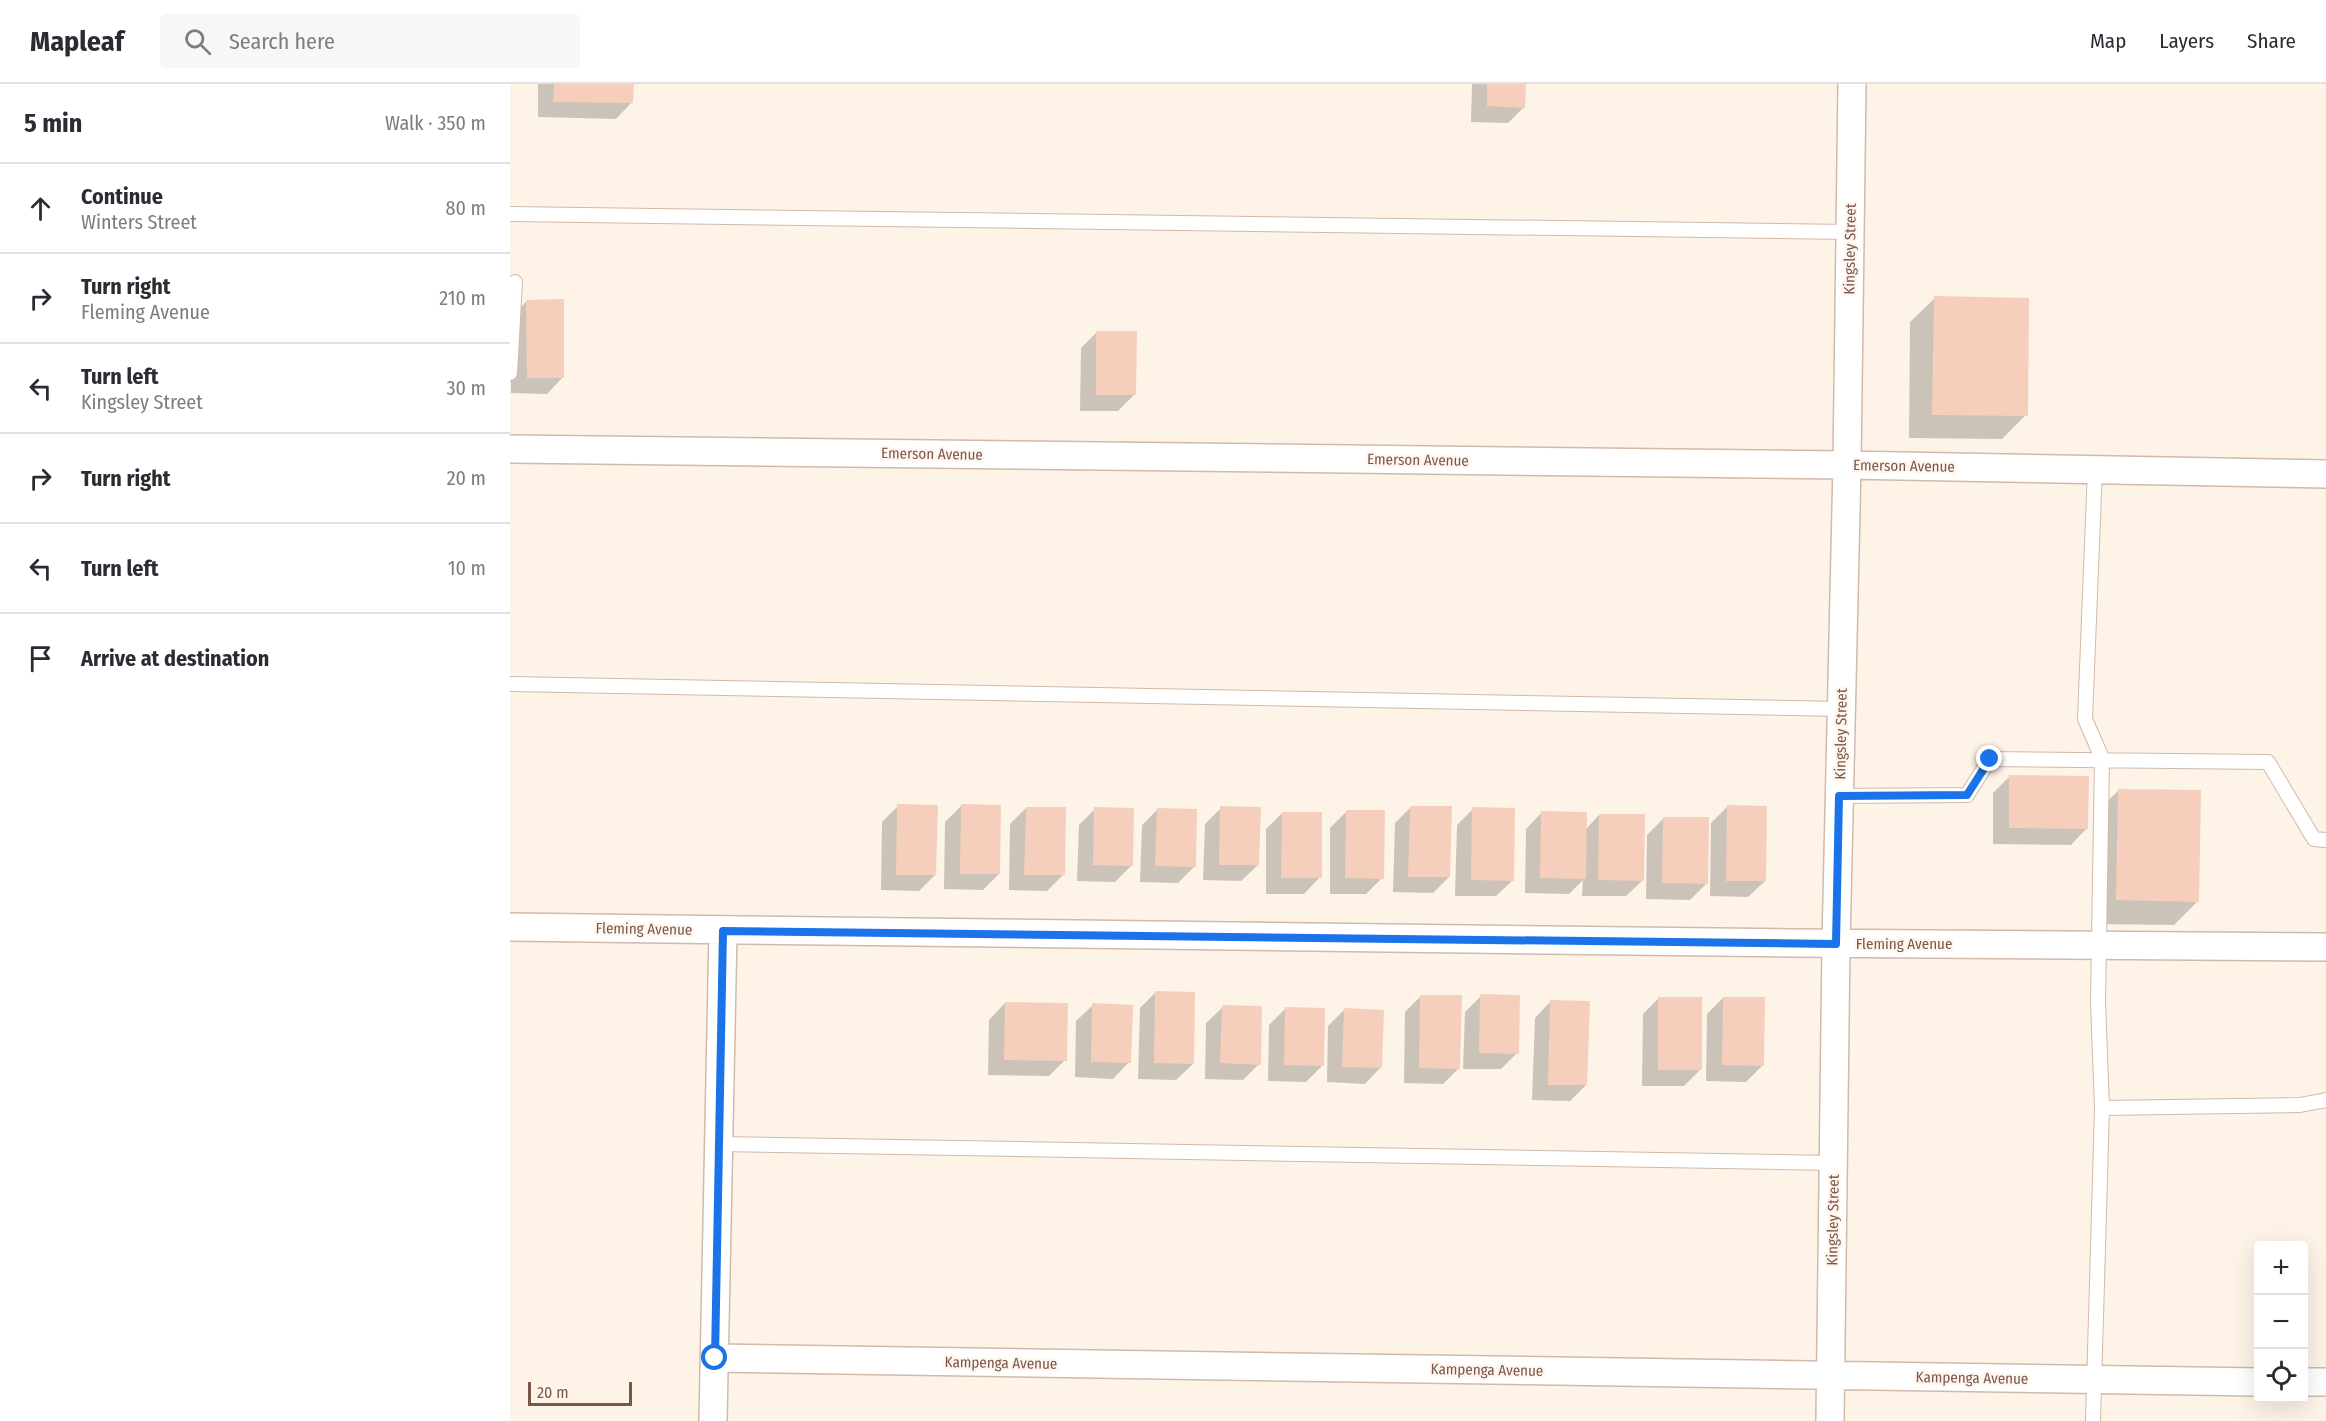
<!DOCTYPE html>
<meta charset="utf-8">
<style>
body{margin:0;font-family:"Fira Sans Condensed",sans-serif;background:#f7f7f7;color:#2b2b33}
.controls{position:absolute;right:18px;bottom:18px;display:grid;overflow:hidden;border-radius:6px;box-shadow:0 6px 24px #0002}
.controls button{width:54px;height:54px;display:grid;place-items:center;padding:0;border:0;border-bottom:2px solid #e1e1e2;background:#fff;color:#2b2b33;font:30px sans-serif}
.scale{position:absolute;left:18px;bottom:15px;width:104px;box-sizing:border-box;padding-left:6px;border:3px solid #7a5749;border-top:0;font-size:16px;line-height:21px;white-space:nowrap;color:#7a5749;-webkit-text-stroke:4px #fff7ef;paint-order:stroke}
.stop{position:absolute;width:18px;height:18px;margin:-14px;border:4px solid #1a73e8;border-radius:50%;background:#fff}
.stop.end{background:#1a73e8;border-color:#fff;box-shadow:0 2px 6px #0008}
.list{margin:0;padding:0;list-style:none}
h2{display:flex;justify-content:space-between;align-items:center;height:78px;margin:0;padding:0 24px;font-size:26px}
h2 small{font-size:20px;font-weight:400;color:#7c7c81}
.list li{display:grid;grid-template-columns:39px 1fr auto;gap:18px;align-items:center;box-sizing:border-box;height:90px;padding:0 24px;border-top:2px solid #e1e1e2}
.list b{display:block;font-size:22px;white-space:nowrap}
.list p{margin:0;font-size:20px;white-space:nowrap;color:#7c7c81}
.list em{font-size:20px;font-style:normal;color:#7c7c81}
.icon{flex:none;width:33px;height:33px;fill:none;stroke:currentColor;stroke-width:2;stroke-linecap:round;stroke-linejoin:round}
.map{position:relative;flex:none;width:1816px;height:1337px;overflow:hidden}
header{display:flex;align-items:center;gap:36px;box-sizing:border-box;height:84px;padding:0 30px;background:#fff;border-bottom:2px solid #e1e1e2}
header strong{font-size:28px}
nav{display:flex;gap:33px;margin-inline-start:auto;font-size:21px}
.search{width:420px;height:54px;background:#f7f7f7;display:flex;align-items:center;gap:15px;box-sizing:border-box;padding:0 21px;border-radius:6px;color:#7c7c81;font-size:22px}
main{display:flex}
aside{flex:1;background:#fff}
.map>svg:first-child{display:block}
</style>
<header>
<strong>Mapleaf</strong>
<div class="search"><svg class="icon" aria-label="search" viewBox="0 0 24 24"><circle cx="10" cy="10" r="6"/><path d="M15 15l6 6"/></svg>Search here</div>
<nav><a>Map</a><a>Layers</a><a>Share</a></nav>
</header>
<main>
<aside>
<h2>5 min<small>Walk · 350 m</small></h2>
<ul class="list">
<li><svg class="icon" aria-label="ahead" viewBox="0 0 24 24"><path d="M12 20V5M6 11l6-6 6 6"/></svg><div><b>Continue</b><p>Winters Street</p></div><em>80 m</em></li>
<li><svg class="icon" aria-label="right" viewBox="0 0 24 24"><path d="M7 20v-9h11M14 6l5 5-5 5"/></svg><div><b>Turn right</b><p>Fleming Avenue</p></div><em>210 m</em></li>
<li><svg class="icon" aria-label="left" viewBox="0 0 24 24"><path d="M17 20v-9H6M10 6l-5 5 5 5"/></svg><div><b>Turn left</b><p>Kingsley Street</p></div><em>30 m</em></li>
<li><svg class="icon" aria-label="right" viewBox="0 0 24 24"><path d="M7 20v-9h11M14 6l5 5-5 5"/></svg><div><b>Turn right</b></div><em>20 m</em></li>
<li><svg class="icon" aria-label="left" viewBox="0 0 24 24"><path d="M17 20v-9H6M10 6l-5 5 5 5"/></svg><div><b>Turn left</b></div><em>10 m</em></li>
<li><svg class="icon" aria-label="arrive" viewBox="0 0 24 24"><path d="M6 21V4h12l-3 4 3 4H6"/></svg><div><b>Arrive at destination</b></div></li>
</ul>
</aside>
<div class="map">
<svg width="1816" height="1337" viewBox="0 0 1816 1337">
<rect width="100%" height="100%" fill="#fef3e7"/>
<!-- shadow -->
<path fill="#0003" d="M28,0H122V18L106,35L28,33Z
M962,0H1015L1014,23L998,39L961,38Z
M1425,214L1516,331L1492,355L1399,354L1400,238Z
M17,217L53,293L37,310L1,309L0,234Z
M587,248L624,311L608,327H570L571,264Z
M1499,693L1577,744L1561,761L1483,760V709Z
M1609,706L1688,817L1664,841L1582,840L1584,730Z
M388,722L425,791L409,807L371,806L372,738Z
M451,722L489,790L473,806L434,805L435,738Z
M1218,722L1255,797L1238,813L1200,812L1201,739Z
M901,723L939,793L923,809L883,808L885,739Z
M516,724L553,791L537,807L499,806L500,740Z
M711,724L748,781L731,797L693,796L695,740Z
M585,725L621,782L605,798L567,797L569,741Z
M648,725L684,783L668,799L630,798L632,741Z
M963,725L1003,796L986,812H945L947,741Z
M836,728L872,794L856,810H820V744Z
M1032,728L1076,745L1089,731L1133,796L1116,812H1072L1073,796L1059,810L1015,809L1016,745Z
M772,729L810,793L794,810H756V745Z
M1153,735L1196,800L1180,816L1136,815L1137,751Z
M646,908L683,980L666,996L628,995L630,924Z
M911,912L949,984L933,1000L894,999L895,928Z
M971,912L1007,969L991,985H953L955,928Z
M1149,914L1190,986L1174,1002H1132L1133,930Z
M1213,914L1253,981L1236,998L1196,997L1197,930Z
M1041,917L1076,1001L1060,1017L1022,1016L1025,934Z
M495,919L555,976L539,992L478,991L479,936Z
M583,921L619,978L603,995L565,993L566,937Z
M713,923L749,980L733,996L695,995L696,939Z
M776,924L812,982L796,998L758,997L759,941Z
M834,926L871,983L855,1000L817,998L818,942Z"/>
<!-- building -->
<path fill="#f5cfbc" d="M44,0H124L123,19L43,18Z
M977,0H1016L1015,24L977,22Z
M1424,212L1519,214L1518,332L1422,331Z
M54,215V294H17L16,216Z
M586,247H627L626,311H586Z
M1499,691L1579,692L1578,745L1499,744Z
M1608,705L1691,706L1689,818L1606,816Z
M387,720L428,721L426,791H386Z
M451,720L491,721L490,790H450Z
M1217,721L1257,722L1256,797H1216Z
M710,722L751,723L749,781H709Z
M900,722H942L940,793H898Z
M516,723H556L555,791H514Z
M584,723L624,724L623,782L583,781Z
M962,723L1005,724L1004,797L961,796Z
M647,724L687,725L686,783L645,782Z
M836,726H875L874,795L835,794Z
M1031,727L1077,728L1076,795L1030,794Z
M772,728H812V794H771Z
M1089,730H1135L1134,797L1088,796Z
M1153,733H1199L1198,800L1152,799Z
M645,907L685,908L684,980L644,979Z
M970,910L1010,911L1009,970L969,969Z
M910,911H952L950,985L909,984Z
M1148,913H1192V986H1148Z
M1213,913H1255L1254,982L1212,981Z
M1040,916L1080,917L1077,1001H1038Z
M495,918L558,919L557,977L494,976Z
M582,919L623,921L621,979L581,978Z
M712,921L752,922L751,981L710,979Z
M775,923L815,924L814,982L774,981Z
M834,924L874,926L872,984L832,983Z"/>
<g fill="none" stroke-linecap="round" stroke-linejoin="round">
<defs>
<path id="service" d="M0,130L1340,148
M0,289L5,198
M1585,385L1575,635L1592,674L1588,918L1592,1024L1790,1021L1816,1016
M0,600L1331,625
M1329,712L1457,711L1480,675L1758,678L1804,755L1816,756
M209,1060L1323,1079
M1583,1337L1592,1024"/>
<path id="minor" d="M0,365L1337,381L1816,390
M0,843L1282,859L1816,863
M205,1274L1748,1298
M1794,1298H1816
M203,1337L213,847
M1320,1337L1326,860L1337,381L1342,0"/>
</defs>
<!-- service casing -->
<use href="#service" stroke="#d1b9ab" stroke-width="16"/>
<!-- minor casing -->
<use href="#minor" stroke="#d1b9ab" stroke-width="30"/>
<!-- service -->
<use href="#service" stroke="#fff" stroke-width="14"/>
<!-- minor -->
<use href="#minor" stroke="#fff" stroke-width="27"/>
</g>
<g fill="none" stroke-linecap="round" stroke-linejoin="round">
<!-- route -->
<path stroke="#1a73e8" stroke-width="8" d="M205,1274L213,847L1326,860L1329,712L1457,711L1480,675"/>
</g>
<g text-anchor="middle" stroke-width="5" stroke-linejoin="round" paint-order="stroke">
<!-- street labels -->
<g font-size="15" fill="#7a5749" stroke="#fff7ef">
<text transform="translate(1340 165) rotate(-89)" y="5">Kingsley Street</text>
<text transform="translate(422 370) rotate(1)" y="5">Emerson Avenue</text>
<text transform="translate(908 376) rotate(1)" y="5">Emerson Avenue</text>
<text transform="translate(1394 382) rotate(1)" y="5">Emerson Avenue</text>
<text transform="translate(1331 650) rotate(-89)" y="5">Kingsley Street</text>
<text transform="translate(134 845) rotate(1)" y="5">Fleming Avenue</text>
<text x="1394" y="865">Fleming Avenue</text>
<text transform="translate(1323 1136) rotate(-89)" y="5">Kingsley Street</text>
<text transform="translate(491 1279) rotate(1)" y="5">Kampenga Avenue</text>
<text transform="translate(977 1286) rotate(1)" y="5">Kampenga Avenue</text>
<text transform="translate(1462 1294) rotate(1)" y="5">Kampenga Avenue</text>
</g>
</g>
</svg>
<div class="controls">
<button>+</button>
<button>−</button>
<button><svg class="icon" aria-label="locate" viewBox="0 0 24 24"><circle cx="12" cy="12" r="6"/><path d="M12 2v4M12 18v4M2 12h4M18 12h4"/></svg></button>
</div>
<div class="scale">20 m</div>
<div class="stop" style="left:205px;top:1274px"></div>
<div class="stop end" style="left:1480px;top:675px"></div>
</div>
</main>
